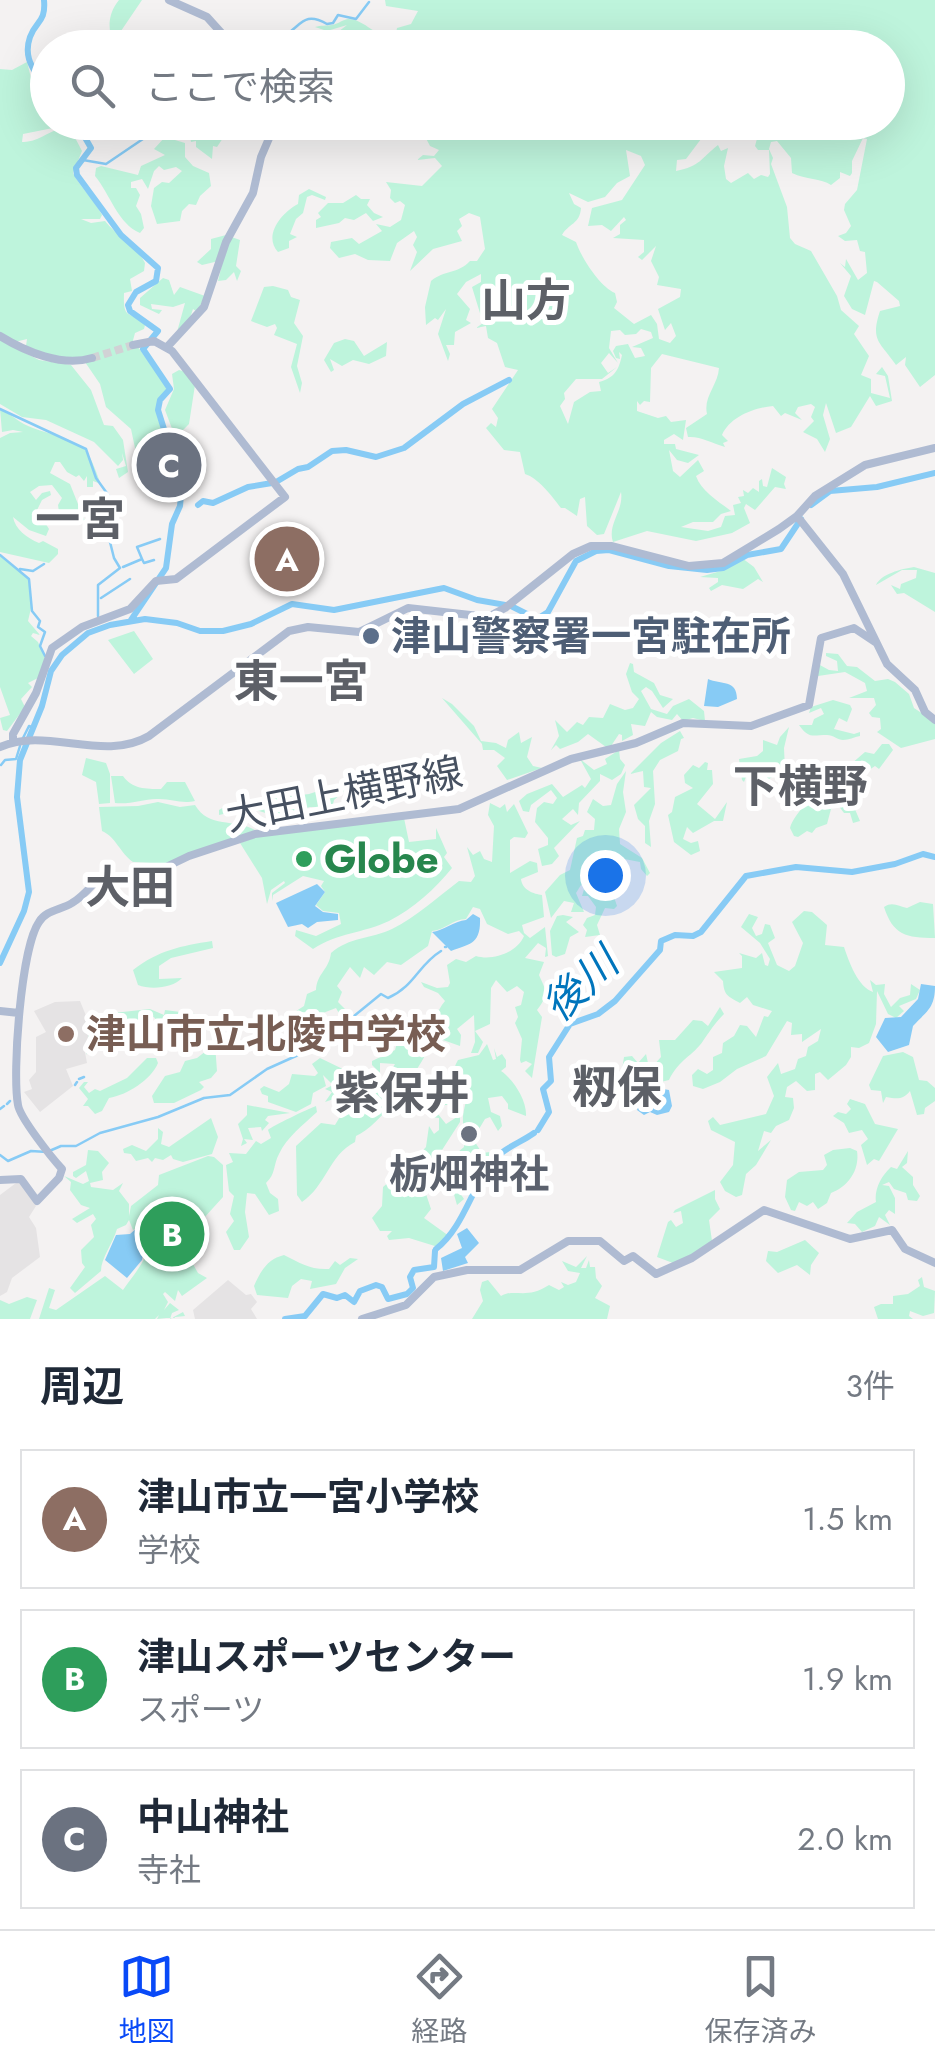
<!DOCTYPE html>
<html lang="ja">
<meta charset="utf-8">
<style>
body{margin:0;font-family:Jost,"Noto Sans JP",sans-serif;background:#f6f6f7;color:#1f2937}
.you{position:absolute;left:605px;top:875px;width:35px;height:35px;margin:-25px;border:8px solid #fff;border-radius:50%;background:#1a73e8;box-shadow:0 0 0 15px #1a73e833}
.badge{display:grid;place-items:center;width:65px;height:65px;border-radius:50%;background:#0949f7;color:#fff;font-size:32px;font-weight:700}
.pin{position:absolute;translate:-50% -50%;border:5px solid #fff;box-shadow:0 2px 10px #0006}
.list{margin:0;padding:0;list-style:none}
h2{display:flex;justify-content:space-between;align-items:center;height:130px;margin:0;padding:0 40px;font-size:42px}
h2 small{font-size:32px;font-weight:400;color:#747a83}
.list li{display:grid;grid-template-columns:65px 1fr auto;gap:30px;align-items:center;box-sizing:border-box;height:140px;margin:0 20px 20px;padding:0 20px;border:2px solid #e0e1e3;border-radius:0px}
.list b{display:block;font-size:38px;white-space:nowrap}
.list p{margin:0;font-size:32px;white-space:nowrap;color:#747a83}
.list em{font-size:32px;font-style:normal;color:#747a83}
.icon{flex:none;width:55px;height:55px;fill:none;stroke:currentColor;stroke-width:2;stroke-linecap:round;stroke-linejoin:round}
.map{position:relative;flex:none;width:935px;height:1319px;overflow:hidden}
.search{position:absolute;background:#fff;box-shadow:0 10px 40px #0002;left:30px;right:30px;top:30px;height:110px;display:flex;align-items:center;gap:25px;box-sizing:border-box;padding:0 35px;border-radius:55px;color:#747a83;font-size:38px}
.sheet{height:610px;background:#fff}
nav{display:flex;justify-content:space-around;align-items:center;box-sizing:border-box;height:140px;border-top:2px solid #e0e1e3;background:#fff;font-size:28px;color:#747a83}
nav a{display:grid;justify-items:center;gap:5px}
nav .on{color:#0949f7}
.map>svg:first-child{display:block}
</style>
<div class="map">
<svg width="935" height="1319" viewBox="0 0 935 1319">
<rect width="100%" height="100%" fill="#f4f2f2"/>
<!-- education -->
<path fill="#e5e3e4" d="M294,529L318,558L277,590L255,562Z
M80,1001L89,1023L87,1026L90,1038L84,1047L87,1063L66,1069L73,1086L40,1112L24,1092L32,1089L29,1080L36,1072V1037L46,1032L34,1011L55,1002Z
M20,1180L36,1206L29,1217L36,1228L40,1257L12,1278L7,1292L0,1296V1195Z
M228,1280L246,1295L251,1294L257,1302L251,1309L257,1319H195L193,1310Z"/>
<!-- green -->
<path fill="#bef4dc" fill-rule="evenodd" d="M119,0H142L121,31V36L130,45L128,47H104L114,43C107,30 108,13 119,0Z
M385,0H935V375L920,387L905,365L906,357L896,365C880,342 870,341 880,311L900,306L899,301L877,282L874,281L865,315L852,309L844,296L851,276L840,263L845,267L846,259L858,280L867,273L865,252L860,251L857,240L845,241L838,236L846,233L851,226L844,210L845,204L857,190L867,139L863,138L852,161V173L850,176L840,172V178L831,185C821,178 806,180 792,173L791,158L777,141L771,142L769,149L773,158L771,164L787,207L790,238L795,244L811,251L837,296L841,310L859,326L854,334L869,356L861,375L871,379V393L890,398L885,376L876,374L882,367L888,376L892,401L876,406L870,396L851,427L836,433L826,403L823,415L830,439L825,452L817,439L803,432L814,421L811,417L815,407L811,404L798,407L795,413L802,420L785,413L781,416L773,406C753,408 730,417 722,435L728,441L723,443L725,447C712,443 700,436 688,437L686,428L707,414C703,397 718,385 719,368L662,354L651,368L650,402L644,401L640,405L637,401V411L658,418L666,416L671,422L686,420L683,440L674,434L664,440V444H675L676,449L699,455L688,463L677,460L669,450L673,471L680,477L698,460L704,471L696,476C701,491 718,501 731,511L721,514L713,522H693L681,527L708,531L721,527L725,516L735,515L733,505L741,503L738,497L744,496L743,490L748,493L753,488L759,492V481L762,479L763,486L767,487L772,468L786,477L784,484L786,489L775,487L755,510L746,504L744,508L750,523L732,533L696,541L647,531L613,542C607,524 624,511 621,492L604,534L597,535L587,526L585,497L580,499L577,516L565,508H561C552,496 538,478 525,474L520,452L504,450L486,428L491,423L496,427L498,418L492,409L518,370L505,367L497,343L488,338L486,326L476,328L483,323L472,287L481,282V274L466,282L457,294L470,309L466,320L471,323L455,332L454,345H446L450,354L448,361L438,334L446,309L438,320L435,318L426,325L425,307L431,281C444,270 458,274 470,261H477L485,249L480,217L469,213L459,219L462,226L457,231L462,241L433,249L410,271L417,252L413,245L417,237L414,231L397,243L390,261L368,260L355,254L339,258L330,248L331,242L352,238L359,244L382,231L376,224L390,227L401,220L405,205L400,201L395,203L390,198L391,190L386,182L422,186L442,166L435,158L417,160L423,155L434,156L439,150L430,146L418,123H706L701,139L686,159L677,160L676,171C701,166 700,159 718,145L721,151L728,148L724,166L726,179L731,183L748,173L754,179L761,175L768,177L770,174L769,150H758L755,146L758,135L767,131L766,123L888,122V48H328L340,43L341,36L334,35L347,25L327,31L315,27C321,25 326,26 332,25C338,24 342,20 348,19C365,19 377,39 395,39L397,28L411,24L418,11L386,6ZM626,150L641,156L645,165L622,200L592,208L588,226L602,225L611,231L624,217L626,220L620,225V234L613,238L644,240V252L638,257L642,260L656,246L651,261L659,277L657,285L681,289L680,297L658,309L665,330L671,323L676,336L670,343L659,339L657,324L651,315L634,324L614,308L617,302L615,293C600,287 581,257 576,242L562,235C568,224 580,224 581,208L574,204L569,193L588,202L605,197L617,183L630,176ZM641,329L651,332L653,338L632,347L641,348L645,356L635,358L628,344L616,346L613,351L616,358L620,359L619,352L622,355C619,369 615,378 599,382L601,391L590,392L574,402L568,424L560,406L565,399L564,393L576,379H602L617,367L608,373L601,363L609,353L618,363L609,348L611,331L620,330L625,335L636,334Z
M27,62L40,113L47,117L48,122L63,123L58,127L23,134L22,142C40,143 53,126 70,128L82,151L73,173C80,187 94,199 102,215L100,219H81L91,223L105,221C118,237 137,247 145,263L144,271L130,279L132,291L124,293C123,322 129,309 145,325L144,329L135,333L132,344L138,347L168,389C153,411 160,418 167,443C161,453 159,469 159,481L164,482L163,499C152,489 154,476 139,467L131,429L106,407L100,384L85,362L38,352L26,346L27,339L15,342L0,333V69L12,70Z
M188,123H230L229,129L219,133L223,138L217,147L213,146L212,159L196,147V141L191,142Z
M165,137L185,143V157L193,166L209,173L211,186L200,196L196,205L189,204L182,211L180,221L157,224L151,206L154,188L162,182L169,183L182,171L176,167L164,170L159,166L154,171L148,189L142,179L131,182V188H136L140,195L136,206L141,214L144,228L140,233C118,224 110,194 95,176L96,168L101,166L138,175L141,166L165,155L154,149Z
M309,189L326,197L325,200L312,195L307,197L303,213L296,219L290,234L297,237L289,241V248L278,252C263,236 281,213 298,204L299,195Z
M356,195L361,199H370L367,205L374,213L383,217L373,221L366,213L354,220L345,218L339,223L316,228V220L321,217L318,213L328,203H343Z
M226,235L240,240L236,266L241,271L237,281L234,272L226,280L218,281L223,260L202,265L197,262L211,249V239Z
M163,278L169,280L174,295L180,287L205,296L197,312L193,309L189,321L177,332L185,303L173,307L151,304L152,309L162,310L159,314L140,305V298Z
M273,286L288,290L291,297L300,300L294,323L303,336L297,366L302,383L300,393L291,367L297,344L274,335L277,328L275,324L267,327L251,321L264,287Z
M345,339L354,341L364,356L387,342L386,356L369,364L353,360L342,366L330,359L334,370L331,372L324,360L334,343Z
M0,340L39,360L71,365L91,390L104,425L113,426L123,440L128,472L119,478L116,469L126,466L122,453L123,460L118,466L94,442L46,420L22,417L0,404Z
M179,370L186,372L195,385L189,424L178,435L174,434L165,410L174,389L172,374Z
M0,409C14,416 19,423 33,428C49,434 71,438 84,449C91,455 97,475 101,484L93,481V487H87V476L84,481L79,475L76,477L67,472L60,462H55L50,473L70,484L84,519L95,524L96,528L80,520L77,523V514L67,518L59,512L58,505L62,498L52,485L39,486L30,492L36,500L42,493L50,491L51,495L42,500L37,510L49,529L46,536L29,530L13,517C15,529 27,538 39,543L43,541L58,549V554L49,563L0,552V438L10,433L23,432L13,430L2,432Z
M0,555L28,579L32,604L28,621L40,635L33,633L31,636L38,642L45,658L38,678L28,683L32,687L21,699L25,707L7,731L3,730L0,718L10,715L0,687Z
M742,558L754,567L763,582L758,579L743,589L722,585L711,591L709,588L718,582V578L700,577L724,570Z
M914,567L935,573V612L904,593L897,594L891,585L900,589L901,584L916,578L917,570H902L876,585C881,574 901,569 914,567Z
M134,631L153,659L134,674L108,640Z
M826,653L838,654L847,666L857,667L875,681L888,679L895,682L909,694L914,708L935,722V739L901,748L877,732L881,729L880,718L872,717L869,713L876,705L874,698H849L867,691L865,683L845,672L818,676V664L829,670L838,671L837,661L826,656Z
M630,663L633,664L634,672L654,683L660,695L673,699L663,708L652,691L646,687L641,691L651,709L667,714L673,706L689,699L704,711L705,721L693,718L683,721L677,714L672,720L657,717L651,712L645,726L631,724L633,735L622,741V735L619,734L611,746L606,747L588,734L578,742L560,749L556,745L551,750L559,736L555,720L567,732L577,722L583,725L589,717L603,718L610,704L625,710L633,708L639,699L632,692L626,674Z
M442,698L452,704L474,726L481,741L496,743L506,748L508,740L519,732L521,743L532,737L527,757L533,766L542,768L507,780L497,766L505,758L494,750H483L482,744Z
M833,700L850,705L852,709L847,722L839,718L834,729L854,734L860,732V736C854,737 849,740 843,740C838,740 833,735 827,735C812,735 809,739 799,725H812L814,719L824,714L821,708L809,713L811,707Z
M789,727L784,748L785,770L765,781L757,772L747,774L744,782L742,780L739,759L757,756L763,751V740L777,745L780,737Z
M680,731L684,738L681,739L678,751L660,760L653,771L655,804L649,821L651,847L645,843V826L638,819L634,805L651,788L644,787L643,771L630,774L661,743Z
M882,744H889L893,750L879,769L875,766L863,774V788L855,797L848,793L860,821L853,823L850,813H844L838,805L831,809L827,824L816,828L812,833L807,831L798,837L794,836L790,828C795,811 815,796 829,784L834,794L838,787L843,801L846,793L836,777L865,752L874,754Z
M619,750L620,759L625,765L621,774L612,780L600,774V781L579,803L578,815L573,809L562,819L571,825L580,821L554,848L559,856L552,864L542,866L538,849L548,845V838L535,822L537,808L544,802L553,804L557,798L551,790L531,805L529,812L523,811L519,801L527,794L552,784L563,797L582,785L585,788L591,779L580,759L594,770L607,764L605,759Z
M86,758L106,763L110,774V803L99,804L96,782L82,775Z
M705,762L708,763L707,770H712L713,784L697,804L715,819L727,802L723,821H714L693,833L687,827L683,839L691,843L698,841L700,851L691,855L674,842L668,815L672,812L675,797L693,788L685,783L684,775L693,765L699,768Z
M626,771L623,792L626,812L619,829L620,844L642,858L650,873L647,876L641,869L640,862L619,858L613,870L614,881L605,892L613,894L617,906L614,909L605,908L597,925L600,935L585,937L587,930L583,925L587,918L595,915L596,907L588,896H582L585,886L581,885L576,893L584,912H571L574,903L564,901L551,918L545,892L560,875L570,870L577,838L583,836L585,830H594L595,819L587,812L593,799L603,806L611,805L617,784Z
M111,776H123C132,789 146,789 161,789L167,782H185L195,801C181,804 173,799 159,799C145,798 131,805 115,803Z
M346,782L348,788L334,800L332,808L310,807L279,817L249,808L219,815V810L229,804L309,794Z
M158,802L180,807L195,805C209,829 234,818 255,830L168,864L133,862C120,853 116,837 102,831L99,807L138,806Z
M490,803L500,808L505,804L507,812L514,804L528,833L525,838L514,837L510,840V873L530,861L537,863L538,872L521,879C522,890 534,894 542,895L544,917L522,925L524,933L530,938L545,927L548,956L545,957L546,948L538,943L525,958L544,962L539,975C547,993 549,994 537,1010L542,1017L532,1078L525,1071L532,1064L526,1061L521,1063L520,1060L522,1039L515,1023L518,1017L515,1007L521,1005L524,992L517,986L507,992L496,980L491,988L490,1024L475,1031L483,1042L478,1053H471L475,1042L474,1015L457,1029L461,1035L460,1046L443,1040L445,1051L442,1057L433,1051L427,1052C415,1075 381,1125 356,1136L355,1142C329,1155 326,1186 302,1202L297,1195L296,1146L321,1123L335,1125L341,1115H347V1108L358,1103L364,1104L388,1082L387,1077L395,1064L380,1063V1073L372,1065V1061L395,1050L400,1032L414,1033L415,1025C435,1028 436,1011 445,1001L438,993L424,987L421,982L437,988L448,987L450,983L447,965L456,959L466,962L476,956C492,961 517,953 524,936L519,931L508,934L487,924L480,909L473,907L466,919C453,919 445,930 432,931L428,946L401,965L387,962L374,975L364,967L360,978L350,967L337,986L342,992L338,1002L347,1011L341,1017L336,1008L323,1013L318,1023L312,1026V1019L293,1027L290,1037L284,1028L290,1020L284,1014L290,1015L304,1006L307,994L316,990C317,973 329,970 331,953C349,937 371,939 392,929C416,917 438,897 459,881L471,882L475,876L467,847L473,855L480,851L484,859L492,862L494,826L488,815Z
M404,818L409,842L436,839V828L447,853L444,857L452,868C436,888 413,909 389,921C364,933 337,933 313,949L295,936L296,930L316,936L341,924L339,913L323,911L316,905L325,892L321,886L324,881L303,876L273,895L272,901V893L285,883L284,881L271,890L267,904L262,878L240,843L257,837Z
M920,902L933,904L935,938C906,938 893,935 884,907C893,901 899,907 907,908Z
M804,911L812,912L827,925L825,945L844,947C849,962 858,987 873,992L870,980L876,985L885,984L884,994L891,1007L900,998L910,995L911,984L920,990L916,999L899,1006L904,1011L896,1018L888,1014L877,991L876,1024L869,1043L859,1048L851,1047V1057L846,1065L828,1080L820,1072L815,1074V1090L807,1091L796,1081L787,1087L785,1097L793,1098L794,1108L789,1120L776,1126L771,1133L764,1131L758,1151L771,1140L756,1165L746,1174L742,1195L736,1197L725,1191L720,1182L733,1165L735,1142L711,1130L708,1121L713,1117L720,1125L766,1114L774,1096L767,1077L778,1063L781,1074L795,1069L798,1059L806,1056L808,1047L818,1041L821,1029L802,1042V1034L791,1035L792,1023L787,1021L766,1056L737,1069L720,1082L703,1089L693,1086L692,1075L698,1069L707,1074L713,1070V1057L722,1053L723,1043L734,1036L740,1025L747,1026L756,1037L764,1016L768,1017L772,1011L753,1005L747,997L740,1003C728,996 724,996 723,981L714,972L742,968V956L739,953L756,958L762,953L765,965L768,966L770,959L760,943L741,927L749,914L758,917L752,928L756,936L762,934L765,924L770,925L775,938L768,943L777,965L789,971L795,966L803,943L792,922Z
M563,915L573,917L566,922L579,932L570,937L565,954L556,957L552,955L550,931L557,916Z
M212,941L213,948L171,958L159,966V979L182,978C173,988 151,990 138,985L133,970C159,950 181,946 212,941Z
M720,1007L724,1014C715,1023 710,1031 703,1041C693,1056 679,1059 669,1080L644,1086L621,1076L624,1057L632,1056L638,1063L646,1054L648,1063L653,1066L661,1057L659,1040H675L693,1020L702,1021L708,1026Z
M150,1009L164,1015L165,1010L203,1015L191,1022L178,1019L171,1026L157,1022L154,1017L125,1027H121L118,1020L109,1022L105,1031L99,1023L86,1055L91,1016L99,1019L104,1014Z
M215,1044L217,1071L211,1078L199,1082L204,1087L201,1090L174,1103H154L152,1096L165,1076L180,1072L185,1061L197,1058Z
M487,1044L493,1060L496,1059L494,1048L497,1057L502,1054L506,1060V1067L501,1071C513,1079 527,1100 526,1116L508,1109V1104L502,1096L488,1098L491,1112L500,1116L502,1126L498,1131L490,1117L485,1119L473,1139L482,1153L498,1151L479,1173V1179L460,1186L458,1190L464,1199L457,1205L449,1177L458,1152L464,1147V1140L471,1138L473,1134L465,1131C458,1113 471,1099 467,1081L464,1080V1091C451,1083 451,1072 458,1060L479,1055Z
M903,1052L913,1057L919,1080L927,1081L935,1088V1101L925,1108L924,1114L917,1115L910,1091C903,1100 897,1099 886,1097L883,1103L881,1091L871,1090L869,1085L883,1056Z
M147,1058H156L158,1063C151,1080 127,1095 109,1098L102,1111L95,1114L88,1106H83L88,1099L79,1088L84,1082H88L84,1087L89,1093L95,1089L100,1091L127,1078Z
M320,1058L349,1072L344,1078L351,1093L325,1102L332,1092L325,1089L333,1085L323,1075L326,1086L313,1093L311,1104L296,1112L268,1102V1096L262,1094L260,1089L264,1086L279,1092L289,1084L292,1074L315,1076L318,1073L312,1064Z
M850,1099L865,1104L875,1124L898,1129L879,1161L874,1159L867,1165L861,1145L868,1139L862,1130L849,1133L844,1123L833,1116L838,1112L846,1114L851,1109L847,1104Z
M443,1100L454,1104L445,1105L438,1114L446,1124L460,1115V1122L426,1175L422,1159L427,1154L413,1161L426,1147L429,1126L434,1134L439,1130V1118L430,1117L438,1110L437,1105Z
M247,1105L290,1113L268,1116L265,1120L269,1123L262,1131L261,1127L248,1128L253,1140L244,1139L247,1143L241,1146L243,1139L238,1124L247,1115Z
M316,1106L317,1112C303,1125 287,1137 279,1154C273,1165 276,1174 266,1183L270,1193L278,1199L279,1211L269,1215L255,1194L247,1193L245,1212L249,1237L240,1250H234L226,1232L234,1221L230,1214L234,1196L229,1191L226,1165L233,1162L229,1153L246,1154L256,1141L261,1144L271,1138L268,1130C272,1126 308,1109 316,1106Z
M211,1118L218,1137L212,1154L183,1162L173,1159L171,1155L163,1160L155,1158L152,1162L148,1158L136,1161L131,1154L124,1153L123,1149L132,1145L146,1151L158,1139V1128L163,1132L161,1144L169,1147Z
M850,1148L857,1151C860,1170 848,1187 831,1193L827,1203L818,1209L813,1202L807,1206L799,1202L795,1211L791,1210L785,1197L787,1180L799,1172L823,1170L827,1165L824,1155L833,1150Z
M88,1150L98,1151L109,1163L102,1172L103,1180L90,1183L91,1187L113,1190L123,1183L119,1191L129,1204V1216L131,1206L158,1185L159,1175L208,1156L214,1157L223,1165V1197L203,1219L185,1250L198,1273L207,1278L182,1296L178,1290L175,1301L165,1292L163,1294L168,1302L164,1310L170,1303L179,1310L172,1313L170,1319L183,1312L185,1316L157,1319L159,1315L155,1319H39L49,1288L55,1290L49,1308L56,1310L105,1276L123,1290C135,1273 147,1260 152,1238L141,1226L133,1230L129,1220L126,1225L117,1229C113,1243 101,1258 101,1271L75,1293L70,1288L85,1267L82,1263L81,1250L94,1237L91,1225L96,1219L93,1214L77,1223L72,1219L90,1208L81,1205L70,1190L71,1182L64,1176L83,1184L89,1181L86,1171L76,1178L73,1176V1172L86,1165Z
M908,1151L907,1163L902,1167L913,1177V1185L920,1196L917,1201L908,1200L906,1193L894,1189L889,1182L882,1185L889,1186L895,1198V1214L889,1210L885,1215L890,1225L879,1217L875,1226L862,1232L855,1224L847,1223L857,1212L876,1202C874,1190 881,1176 891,1167L897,1169Z
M409,1163L425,1191L431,1209L424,1218L449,1236L438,1247L409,1238L389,1240L387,1236L392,1231H380L372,1218L382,1206L383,1187L396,1176V1168Z
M715,1190V1199L720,1209L709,1220L712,1241L696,1253L673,1263L657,1257L668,1222L671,1220L676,1227L683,1223L681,1211L673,1213L675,1210Z
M805,1240L819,1253L811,1265L810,1275L797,1265L778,1273L766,1261L768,1251L777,1252Z
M284,1255C300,1263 310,1270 329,1269L335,1261L340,1265L350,1258L358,1259L345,1268L336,1284L310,1289L312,1281L301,1279L292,1286L288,1298L257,1295L254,1286C261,1270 268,1259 284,1255Z
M587,1256L581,1268H586L589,1260L590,1267H595L596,1278L602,1286L595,1298L610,1306L607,1319H472L483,1301L480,1290L482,1282L488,1280L501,1296C515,1288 526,1300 549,1285L559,1290L564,1287L561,1282L568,1285L576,1282L580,1273L568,1271L562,1261L576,1267Z
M922,1277L924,1287L935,1291L934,1313L923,1316L910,1311L909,1316L913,1319H878L874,1307L881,1304H893V1296L908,1294L920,1286L918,1280Z
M27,1297L37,1300L30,1319H0V1300L9,1304Z"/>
<!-- water -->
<path fill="#87cbf5" d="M708,679C721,685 737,679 737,699L718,707L704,706Z
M317,884L325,892L315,906L323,912L338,914V920L317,922L308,928L302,924L288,927L276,903Z
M473,914L480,918C481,945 469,944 451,951L432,932C443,931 454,921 466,920Z
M921,984L935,986C935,1008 927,1011 913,1026L909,1045L888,1052L876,1037L885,1018L901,1017L918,999Z
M645,1086L669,1090L672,1106L669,1112L657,1115L650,1112L644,1115L637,1110Z
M138,1227L146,1237L142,1260L127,1278L105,1260L116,1235L130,1234Z
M467,1228L479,1243L465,1257L468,1263L443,1271L441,1258L462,1248L457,1234Z"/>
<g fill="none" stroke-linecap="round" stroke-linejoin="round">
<!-- stream -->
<path stroke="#87cbf5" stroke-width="2.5" d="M254,48L258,35L284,36C302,25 304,11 327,24L333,23L338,15L356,19L369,2
M83,160L106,164L168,122
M0,409L86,449L96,478L114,503L115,523L109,538L114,558L120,568L98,585V616
M138,464L157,475L158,480L180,481
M0,555L29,579L32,611L40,621L38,627L45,632L40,646L45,656
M142,559L137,547L160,539
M123,567L142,559L144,563L154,560
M20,569L33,571L44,564
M101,598L130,579
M23,738L29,726L34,728
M1,765L5,760L16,759L20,746
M445,947H446
M79,1079L84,1077
M75,1085L77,1082
M7,1104L10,1101
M0,1109L4,1106
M0,1155L8,1161L31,1151L47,1152L61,1146H76L100,1133L158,1117L204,1098L230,1095L267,1069L316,1047L381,994L388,998C415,986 418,965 441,951"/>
<!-- river -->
<path stroke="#87cbf5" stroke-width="6" d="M44,0C46,23 36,20 30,37C21,63 41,75 45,91C48,100 44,107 48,115
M76,122L91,148L76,168L77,175L121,235L158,268L156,281L136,292L128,305L130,311L158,331L143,349L170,389L160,400L158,410L169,445L183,472L180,506L172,524L166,568L131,620
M276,482L298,469L308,467L332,451L346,450L376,457L404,448L463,404L509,380
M198,505L203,501L213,503L248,487L272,483
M811,505L830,491L877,487L935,473
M0,963L24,911L29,892L17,797L20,760L42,706L51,671L62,655L88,633L110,625L145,619L177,623L200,631H223L251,624L292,604L334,610L444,588L477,600L511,606L537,619L548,612L576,561L596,551L609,550L669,566L707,570L723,568L747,555L781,549L801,519
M538,1130L549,1112L543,1089L551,1081L549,1057L570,1024L598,1014L615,1001L660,950L661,941L675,935L693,936L701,932L746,876L796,867L852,872L895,864L923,854L935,857
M436,1249C464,1227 471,1188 493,1161C503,1148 522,1142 534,1133
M285,1319L305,1316L323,1294L337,1298L345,1295L354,1302L360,1291L376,1285L382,1287L388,1299L407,1294L413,1288L410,1277L414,1270L434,1267L435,1251"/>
<!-- major-tunnel -->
<path stroke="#d1d2d5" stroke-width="8" stroke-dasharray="8 4" stroke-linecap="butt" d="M92,358L133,345"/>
<!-- major -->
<path stroke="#afbbd2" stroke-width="8" d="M169,0L207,17L235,48
M0,336C26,352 62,367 92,358
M168,346L204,307L226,242L253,193L261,157L276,122
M797,516L843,574L887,664L915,690L925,712L935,720
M13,742V734L36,693L52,648L82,627L130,609L156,581L176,579L285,497L172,351L154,341L133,345
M0,747C47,726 103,763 149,736L289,631L308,627L359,632L408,608L488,617L505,608L573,554L591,546H612L689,566L723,563L779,529L797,516L815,496L865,465L935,448
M0,1011L19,1013
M0,1180L21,1179L37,1201L59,1178L62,1169C52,1158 20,1118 18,1105C12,1073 21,948 39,922C46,910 61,910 72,903C83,897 92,885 100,877L118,881L141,879L189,856L255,834L459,809L571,759L636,743L683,723L751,726L809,705L821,638L854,628L875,642
M362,1319L406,1305L434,1277L467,1270H520L568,1241H600L624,1261L633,1256L656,1274L692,1258L764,1210L850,1239L892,1230L905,1249L935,1263"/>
</g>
<!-- markers -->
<circle fill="#5c6f8a" stroke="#fff" stroke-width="4" cx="371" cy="636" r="10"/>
<circle fill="#2e9e5b" stroke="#fff" stroke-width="4" cx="304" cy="859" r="10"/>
<circle fill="#8d6e63" stroke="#fff" stroke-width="4" cx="66" cy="1034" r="10"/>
<circle fill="#6b7280" stroke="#fff" stroke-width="4" cx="469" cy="1134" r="10"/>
<g text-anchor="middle" stroke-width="10" stroke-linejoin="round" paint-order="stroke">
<!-- service labels -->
<g font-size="40" font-weight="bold" fill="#4e5e75" stroke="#fff" text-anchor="start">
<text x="391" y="650">津山警察署一宮駐在所</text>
</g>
<!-- street labels -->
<g font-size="40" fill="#475161" stroke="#fff">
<text transform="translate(344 794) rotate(-11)" y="14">大田上横野線</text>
</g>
<!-- leisure labels -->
<g font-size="40" font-weight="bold" fill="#27864d" stroke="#fff" text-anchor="start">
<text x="324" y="873">Globe</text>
</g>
<!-- education labels -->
<g font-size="40" font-weight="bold" fill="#785e54" stroke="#fff" text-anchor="start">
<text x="86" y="1048">津山市立北陵中学校</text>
</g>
<!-- worship labels -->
<g font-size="40" font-weight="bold" fill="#5b616d" stroke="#fff">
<text x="469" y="1188">栃畑神社</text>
</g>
<!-- water labels -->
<g font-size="42" font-style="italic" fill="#0075bc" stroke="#fff">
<text transform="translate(580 984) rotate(-43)" y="15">後川</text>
</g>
<!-- quarter labels -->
<g font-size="45" font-weight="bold" fill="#5d6067" stroke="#fff">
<text x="526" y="316">山方</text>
<text x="80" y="535">一宮</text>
<text x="301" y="697">東一宮</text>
<text x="800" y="802">下横野</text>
<text x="130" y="903">大田</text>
<text x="617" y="1103">籾保</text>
<text x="402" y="1109">紫保井</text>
</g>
</g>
</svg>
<div class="you"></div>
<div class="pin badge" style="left:287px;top:559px;background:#8d6e63">A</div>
<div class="pin badge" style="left:172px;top:1234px;background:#2e9e5b">B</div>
<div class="pin badge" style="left:169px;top:465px;background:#6b7280">C</div>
<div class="search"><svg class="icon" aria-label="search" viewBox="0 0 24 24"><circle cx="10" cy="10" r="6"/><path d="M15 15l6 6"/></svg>ここで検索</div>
</div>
<section class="sheet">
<h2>周辺<small>3件</small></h2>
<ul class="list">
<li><span class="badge" style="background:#8d6e63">A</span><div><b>津山市立一宮小学校</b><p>学校</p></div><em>1.5 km</em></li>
<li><span class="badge" style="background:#2e9e5b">B</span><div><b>津山スポーツセンター</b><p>スポーツ</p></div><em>1.9 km</em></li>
<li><span class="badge" style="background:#6b7280">C</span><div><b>中山神社</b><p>寺社</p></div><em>2.0 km</em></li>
</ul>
</section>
<nav>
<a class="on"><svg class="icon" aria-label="map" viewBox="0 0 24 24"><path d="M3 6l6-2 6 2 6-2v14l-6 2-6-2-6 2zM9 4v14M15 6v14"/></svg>地図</a>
<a><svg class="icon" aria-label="directions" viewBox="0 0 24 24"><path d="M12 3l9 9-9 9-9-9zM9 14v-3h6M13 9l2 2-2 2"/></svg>経路</a>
<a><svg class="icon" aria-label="saved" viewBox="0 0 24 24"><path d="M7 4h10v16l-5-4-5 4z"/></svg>保存済み</a>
</nav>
